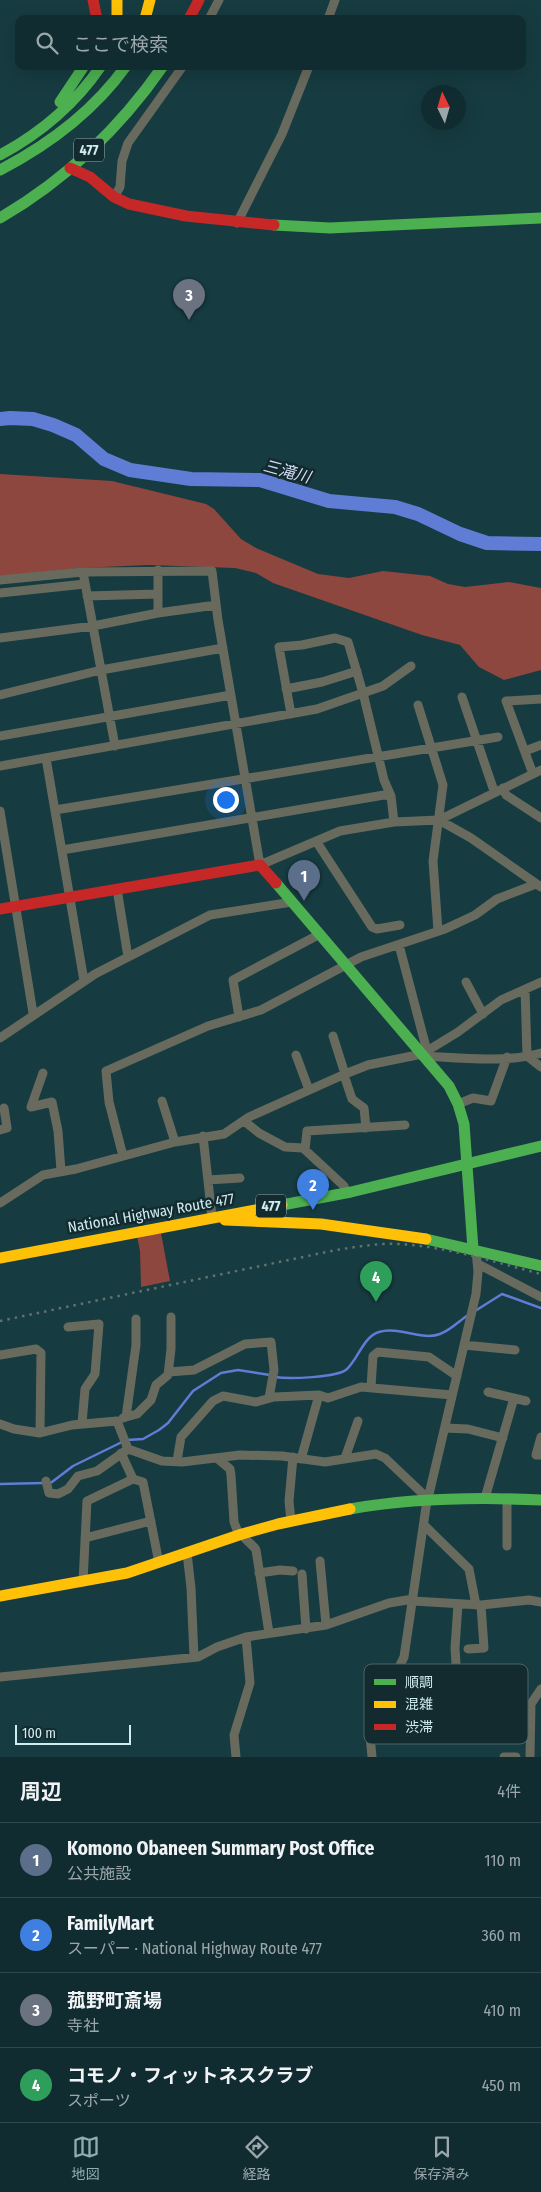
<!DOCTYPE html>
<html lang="ja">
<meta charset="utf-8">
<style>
body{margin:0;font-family:"Fira Sans Condensed","Noto Sans JP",sans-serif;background:#193438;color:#f1f3f6}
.compass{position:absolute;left:421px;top:85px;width:45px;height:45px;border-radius:50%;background:#102c30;box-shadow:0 5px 20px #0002;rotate:355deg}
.scale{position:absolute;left:15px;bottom:12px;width:116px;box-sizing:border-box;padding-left:5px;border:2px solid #cfecf1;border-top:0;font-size:14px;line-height:18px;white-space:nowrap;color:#cfecf1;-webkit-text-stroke:4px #132b2f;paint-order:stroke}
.you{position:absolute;left:225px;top:799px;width:18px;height:18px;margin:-12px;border:4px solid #fff;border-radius:50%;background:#1a73e8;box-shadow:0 0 0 8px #1a73e833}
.badge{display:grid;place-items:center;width:32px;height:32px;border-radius:50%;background:#8eaeb3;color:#fff;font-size:16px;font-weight:700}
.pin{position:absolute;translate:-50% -41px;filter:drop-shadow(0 1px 2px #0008)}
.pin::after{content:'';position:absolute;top:26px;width:18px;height:15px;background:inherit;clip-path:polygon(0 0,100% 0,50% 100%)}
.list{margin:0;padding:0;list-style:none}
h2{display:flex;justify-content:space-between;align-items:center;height:65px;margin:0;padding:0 20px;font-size:21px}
h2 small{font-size:16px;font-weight:400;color:#9ca7ab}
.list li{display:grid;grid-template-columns:32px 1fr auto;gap:15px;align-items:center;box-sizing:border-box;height:75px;padding:0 20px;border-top:1px solid #30484c}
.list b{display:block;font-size:19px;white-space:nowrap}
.list p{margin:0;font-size:16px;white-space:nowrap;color:#9ca7ab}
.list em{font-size:16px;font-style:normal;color:#9ca7ab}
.icon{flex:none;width:28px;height:28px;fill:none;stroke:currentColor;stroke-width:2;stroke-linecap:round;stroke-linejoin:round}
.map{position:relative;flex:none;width:541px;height:1757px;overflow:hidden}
.search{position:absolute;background:#102c30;box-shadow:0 5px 20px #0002;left:15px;right:15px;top:15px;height:55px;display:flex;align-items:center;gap:12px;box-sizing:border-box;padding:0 18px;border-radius:10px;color:#9ca7ab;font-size:19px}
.sheet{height:365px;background:#102c30}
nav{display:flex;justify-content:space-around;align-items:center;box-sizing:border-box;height:70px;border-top:1px solid #30484c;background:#102c30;font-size:14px;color:#9ca7ab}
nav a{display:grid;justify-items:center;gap:2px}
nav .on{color:#8eaeb3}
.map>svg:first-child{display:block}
</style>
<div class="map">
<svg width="541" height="1757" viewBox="0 0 541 1757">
<rect width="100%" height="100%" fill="#163b40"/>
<!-- green -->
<path fill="#8e473e" d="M0,474L112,481L206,504L214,509L241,539L256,548L318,574L349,578L383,571L430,576L448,584L465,587L509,582L541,588V670L504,680L479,667L460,645L422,635L273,583L256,573L235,568L149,565L79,568L0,577Z
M161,1233L170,1281L141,1287L140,1251L137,1236Z"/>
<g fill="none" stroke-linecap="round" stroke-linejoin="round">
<!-- stream -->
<path stroke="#5f7dd4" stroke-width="2.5" d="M475,1311L502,1294L541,1308
M275,1377C288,1379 337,1378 347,1369C358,1359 364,1336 379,1332C398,1326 423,1341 440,1334C451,1330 459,1321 468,1315
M127,1440L143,1439L159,1430L168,1423L193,1391L221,1373L238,1370L270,1375
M49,1483L52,1482L73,1466L122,1442
M0,1484L43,1483"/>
<!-- river -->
<path stroke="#5f7dd4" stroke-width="14" d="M0,419L10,418L33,419L53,425L76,435L104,459L130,470L191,479L260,480L329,501L395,507L418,514L460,534L487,543L541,544"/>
<!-- street -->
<path stroke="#686a5e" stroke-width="9" d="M209,19L219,0
M328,19L335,0
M114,197L120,187L122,161L128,143L183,66
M237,223L282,134L309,66
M158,570V594
M0,580L83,572
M0,593L85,584
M87,596L158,594V613
M0,638L93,626L158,613L216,605
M286,689L322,682L357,671
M0,695L101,670L223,648
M462,697L494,791
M418,705L443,785L433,861L438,931
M291,714L279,647L302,645L335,638L348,642L363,693L383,686L411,666
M0,736L231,695
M115,746L83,572L212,571L218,620L260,865L340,831L394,822L439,820L471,838L541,887
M525,751L541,745
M46,758L84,981
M0,766L317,709L363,693L384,780L391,796L394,822
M533,774L506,701L541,699
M503,788L506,795L541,818
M55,810L498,737
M0,811L33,1013
M439,820L541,770
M316,841L372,927L377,929L400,925
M62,850L384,795L391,796
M117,889L128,957
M399,945L427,1051
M466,982L483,1014
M525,989L527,1056L541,1067
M239,1017L233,980L320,934
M333,1036L345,1074
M0,1038L95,974L210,915L292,902
M296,1055L309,1090
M424,1056C461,1058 506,1063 541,1053
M344,1075L352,1099L364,1108L366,1128
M162,1101L175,1142
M458,1104L473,1098L491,1101L507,1057
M31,1107L52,1102L58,1131L61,1171
M31,1107L43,1073
M244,1121L259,1133L285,1147L303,1148L344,1186L346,1193
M0,1130L7,1128L4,1108
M203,1136L212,1217
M305,1150L307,1131L405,1125
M123,1156L109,1102L106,1071L208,1026L261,1010L361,957L445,929L475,915L497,899L536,884
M208,1180L240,1178
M0,1203L43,1175L76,1169L175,1142L224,1134L249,1117L345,1074L368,1065L422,1054L458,1032L501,1000L541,982
M478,1264L541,1297
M68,1327L99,1324L95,1374L85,1389L82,1423
M464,1345L515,1350
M0,1355L36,1349L41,1353L40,1433
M169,1372L194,1370L245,1344L271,1342L274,1370L269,1398
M371,1387L373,1356L378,1352L429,1357L457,1376
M488,1392L526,1401
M126,1417L137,1414L151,1400L156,1385L168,1375L171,1349V1317
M123,1418L126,1417L136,1345V1319
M0,1424L14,1429L40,1433L72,1425L117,1421L128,1449L162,1461L182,1462L240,1455L282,1456L325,1462L376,1454L385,1458L423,1494
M445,1428L468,1429L503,1438
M541,1437L536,1455H541
M121,1453L133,1479
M345,1458L358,1421
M218,1459L230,1469L231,1475L234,1522L239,1535
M301,1459L319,1395
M177,1461L181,1437L213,1401L223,1396L256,1402L274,1397L319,1395L328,1398L361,1387L452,1395
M46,1481L49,1493L58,1494L68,1489L78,1476L97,1471L128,1449
M485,1498L514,1398
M507,1498V1546
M291,1521L289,1501L293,1457
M424,1525L469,1569L476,1605
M242,1534C246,1542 253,1544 256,1550L269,1633
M85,1538L151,1521
M187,1553L191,1588L194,1657
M320,1561L326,1625
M259,1573L280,1570L293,1571
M302,1574L306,1629
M83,1582L87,1501L133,1479L143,1482L159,1563
M413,1601L481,1605L529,1600L541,1602
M468,1649L484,1648L481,1605
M0,1677L198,1657L217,1647L246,1637L326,1625L389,1603L413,1599
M457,1679L455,1648L458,1604
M388,1690L423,1702L480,1700
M236,1757L234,1735L250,1683L246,1637
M372,1757L369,1724L376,1699L388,1690L404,1657L426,1507L476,1294L478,1272L476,1250
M504,1757H516
M530,1757L531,1704L541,1689"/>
<!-- fast -->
<path stroke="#4caf50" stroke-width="11" d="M60,102L84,66
M0,155C41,133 75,104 101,66
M0,170C50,144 93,112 126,66
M0,218C65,180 120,128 163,66
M274,225L330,228L541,218
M276,883L449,1086L458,1104L464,1124L473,1249
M282,1205L351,1192L541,1146
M426,1239L541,1266
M350,1509C413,1498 477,1497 541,1500"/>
<!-- slow -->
<path stroke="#ffc107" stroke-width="11" d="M117,0V19
M145,19L150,0
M225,1220L321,1224L426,1239
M0,1258L282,1205
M0,1596L127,1573L242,1534L278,1524L350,1509"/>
<!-- jam -->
<path stroke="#c62828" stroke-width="11" d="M93,0L97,19
M189,19L199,0
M70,168L90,177L114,197L129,204L186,216L274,225
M0,909L260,865L276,883"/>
<!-- rail -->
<path stroke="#62716e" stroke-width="2.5" stroke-dasharray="2.5 5" stroke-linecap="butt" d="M0,1321L336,1250C356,1247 377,1243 397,1244C446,1246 494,1262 541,1274"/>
</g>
<g text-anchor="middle" stroke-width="5" stroke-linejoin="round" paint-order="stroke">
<!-- shield labels -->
<g fill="#132b2f" stroke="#97b2b7" stroke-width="1">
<rect x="74" y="138.5" width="30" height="23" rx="4"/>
<rect x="256" y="1194.5" width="30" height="23" rx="4"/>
</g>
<g font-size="14" font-weight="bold" fill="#cfecf1">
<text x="89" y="155">477</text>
<text x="271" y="1211">477</text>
</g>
<!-- street labels -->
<g font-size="15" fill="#cfecf1" stroke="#132b2f">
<text transform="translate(151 1213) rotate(-10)" y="5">National Highway Route 477</text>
</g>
<!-- water labels -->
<g font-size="16" font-style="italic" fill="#d5dff7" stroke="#132b2f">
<text transform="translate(287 471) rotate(15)" y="6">三滝川</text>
</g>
</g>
<!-- legend -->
<rect x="364" y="1664" width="164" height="80" rx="8" fill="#132b2f" stroke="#4b6569" stroke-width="1"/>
<rect x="374" y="1679" width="22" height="6" fill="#4caf50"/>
<rect x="374" y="1701" width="22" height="7" fill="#ffc107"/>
<rect x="374" y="1724" width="22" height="6" fill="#c62828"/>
<g font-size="14" fill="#cfecf1">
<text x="405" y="1687">順調</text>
<text x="405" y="1709">混雑</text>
<text x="405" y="1732">渋滞</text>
</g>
</svg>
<svg class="compass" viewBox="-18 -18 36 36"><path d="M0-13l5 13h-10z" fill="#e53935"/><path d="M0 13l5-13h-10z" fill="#9ca7ab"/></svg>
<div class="scale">100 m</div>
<div class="you"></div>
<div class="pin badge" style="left:304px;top:901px;background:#5c6f8a">1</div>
<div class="pin badge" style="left:313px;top:1210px;background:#3f7fe0">2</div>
<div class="pin badge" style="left:189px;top:320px;background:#6b7280">3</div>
<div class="pin badge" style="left:376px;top:1302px;background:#2e9e5b">4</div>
<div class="search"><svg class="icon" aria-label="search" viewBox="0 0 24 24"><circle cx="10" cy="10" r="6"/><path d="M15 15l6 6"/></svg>ここで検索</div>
</div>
<section class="sheet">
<h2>周辺<small>4件</small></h2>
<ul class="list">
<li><span class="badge" style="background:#5c6f8a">1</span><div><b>Komono Obaneen Summary Post Office</b><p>公共施設</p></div><em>110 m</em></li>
<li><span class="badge" style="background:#3f7fe0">2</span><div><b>FamilyMart</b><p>スーパー · National Highway Route 477</p></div><em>360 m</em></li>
<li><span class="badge" style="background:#6b7280">3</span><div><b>菰野町斎場</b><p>寺社</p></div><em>410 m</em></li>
<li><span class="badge" style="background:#2e9e5b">4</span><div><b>コモノ・フィットネスクラブ</b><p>スポーツ</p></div><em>450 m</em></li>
</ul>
</section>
<nav>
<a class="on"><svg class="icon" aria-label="map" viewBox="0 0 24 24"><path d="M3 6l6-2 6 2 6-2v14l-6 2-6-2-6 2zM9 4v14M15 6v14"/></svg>地図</a>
<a><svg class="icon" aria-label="directions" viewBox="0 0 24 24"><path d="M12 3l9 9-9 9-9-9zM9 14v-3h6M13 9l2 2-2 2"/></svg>経路</a>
<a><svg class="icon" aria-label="saved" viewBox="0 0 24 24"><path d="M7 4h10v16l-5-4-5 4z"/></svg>保存済み</a>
</nav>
